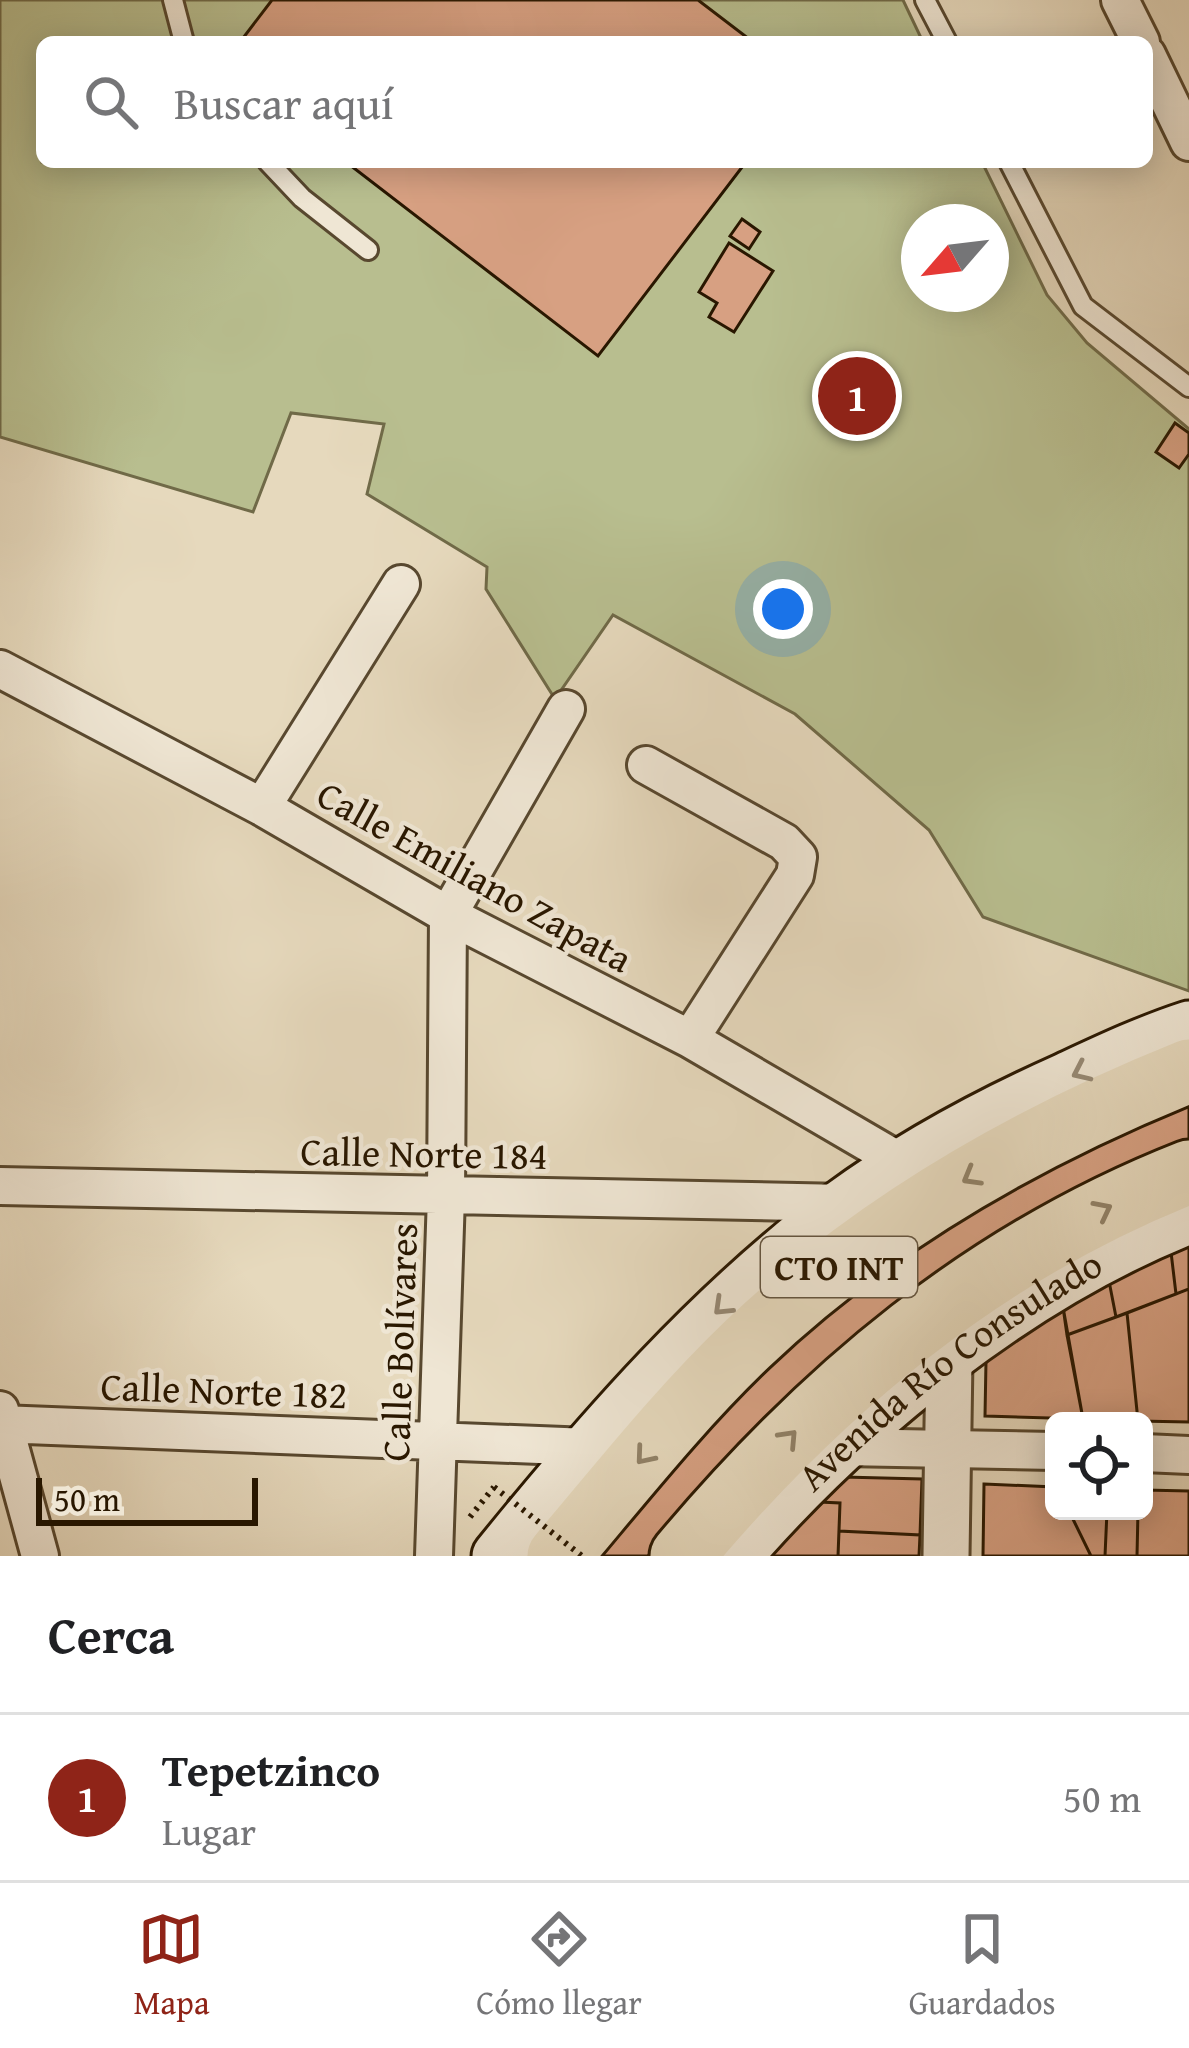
<!DOCTYPE html>
<html lang="es">
<meta charset="utf-8">
<style>
body{margin:0;font-family:"Gentium Book Plus",serif;background:#f6f6f6;color:#202124}
.controls{position:absolute;right:36px;bottom:36px;display:grid;overflow:hidden;border-radius:18px;box-shadow:0 6px 30px #0003}
.controls button{width:108px;height:108px;display:grid;place-items:center;padding:0;border:0;border-bottom:3px solid #e0e0e0;background:#fff;color:#202124;font:60px sans-serif}
.compass{position:absolute;left:901px;top:204px;width:108px;height:108px;border-radius:50%;background:#fff;box-shadow:0 6px 30px #0003;rotate:242deg}
.scale{position:absolute;left:36px;bottom:30px;width:222px;box-sizing:border-box;padding-left:12px;border:6px solid #291700;border-top:0;font-size:33px;line-height:42px;white-space:nowrap;color:#291700;-webkit-text-stroke:9px #efe6d4;paint-order:stroke}
.you{position:absolute;left:783px;top:609px;width:42px;height:42px;margin:-30px;border:9px solid #fff;border-radius:50%;background:#1a73e8;box-shadow:0 0 0 18px #1a73e833}
.badge{display:grid;place-items:center;width:78px;height:78px;border-radius:50%;background:#8f2418;color:#fff;font-size:39px;font-weight:700}
.pin{position:absolute;translate:-50% -50%;border:6px solid #fff;box-shadow:0 3px 12px #0006}
.list{margin:0;padding:0;list-style:none}
h2{display:flex;justify-content:space-between;align-items:center;height:156px;margin:0;padding:0 48px;font-size:51px}
h2 small{font-size:39px;font-weight:400;color:#757577}
.list li{display:grid;grid-template-columns:78px 1fr auto;gap:36px;align-items:center;box-sizing:border-box;height:168px;padding:0 48px;border-top:3px solid #e0e0e0}
.list b{display:block;font-size:45px;white-space:nowrap}
.list p{margin:0;font-size:39px;white-space:nowrap;color:#757577}
.list em{font-size:39px;font-style:normal;color:#757577}
.icon{flex:none;width:66px;height:66px;fill:none;stroke:currentColor;stroke-width:2;stroke-linecap:round;stroke-linejoin:round}
.map{position:relative;flex:none;width:1189px;height:1556px;overflow:hidden}
.search{position:absolute;background:#fff;box-shadow:0 6px 30px #0003;left:36px;right:36px;top:36px;height:132px;display:flex;align-items:center;gap:30px;box-sizing:border-box;padding:0 42px;border-radius:18px;color:#757577;font-size:45px}
.sheet{height:324px;background:#fff}
nav{display:flex;justify-content:space-around;align-items:center;box-sizing:border-box;height:168px;border-top:3px solid #e0e0e0;background:#fff;font-size:33px;color:#757577}
nav a{display:grid;justify-items:center;gap:6px}
nav .on{color:#8f2418}
.map>svg:first-child{display:block}
</style>
<div class="map">
<svg width="1189" height="1556" viewBox="0 0 1189 1556">
<rect width="100%" height="100%" fill="#e6d9bd"/>
<filter id="stains"><feTurbulence type="fractalNoise" baseFrequency=".00167" numOctaves="4"/><feColorMatrix values="0 0 0 0 .2 0 0 0 0 .09 0 0 0 0 .02 0 0 0 .5 -.17"/></filter>
<radialGradient id="worn" r=".72"><stop offset=".6" stop-color="#630" stop-opacity="0"/><stop offset="1" stop-color="#630" stop-opacity=".3"/></radialGradient>
<!-- green -->
<path fill="#b8be8f" stroke="#706a48" stroke-width="3" fill-rule="evenodd" d="M0,0H903L923,42H42V162H982L1047,295L1087,343L1189,429V991L983,917L929,830L795,714L613,615L555,699L486,589L487,567L367,494L384,424L291,413L253,512L0,437ZM919,222H991V294H919Z"/>
<!-- building -->
<path fill="#d7a082" stroke="#291700" stroke-width="3" d="M272,0H698L753,42H240Z
M346,162H746L598,356Z
M742,219L760,232L749,249L730,236Z
M729,243L773,271L734,332L709,317L717,303L699,292Z
M1175,423L1189,433V454L1179,468L1156,452Z
M1189,1097V1142L829,1360L727,1462L648,1556H594L774,1356L925,1232Z
M1189,1244V1289L1176,1294L1171,1252Z
M1171,1252L1176,1294L1116,1317L1109,1281Z
M1109,1281L1116,1317L1067,1335L1063,1307Z
M1189,1289V1422L1138,1421L1127,1313Z
M1063,1307L1083,1419L985,1416L986,1361Z
M1127,1313L1138,1421L1083,1419L1067,1335Z
M843,1477L922,1479L920,1535L839,1531L840,1503L819,1502Z
M984,1484L1054,1487V1511H1069L1091,1556H983Z
M1144,1490L1189,1491V1556H1137L1138,1511H1144Z
M819,1502L840,1503L838,1556H770Z
M1069,1511H1107L1105,1556H1091Z
M1107,1511H1138L1137,1556H1105Z
M839,1531L920,1535L919,1556H838Z"/>
<g fill="none" stroke-linecap="round" stroke-linejoin="round">
<defs>
<path id="service" d="M173,0L184,42
M925,0L947,42
M268,162L302,198L368,250
M1009,162L1083,306L1189,387"/>
<path id="minor" d="M1120,0L1141,42
M1147,55L1189,142
M0,669L262,807L448,915L690,1039L906,1165
M646,765L784,842L798,857L795,875L690,1039
M262,807L401,584
M0,1186L845,1203
M0,1410L40,1556
M0,1424L589,1447
M843,1447L1054,1451
M1144,1453L1189,1455
M434,1556L446,1196L448,915L566,709"/>
<path id="tertiary" d="M946,1556L949,1359"/>
<g id="secondary">
<path d="M498,1556C601,1429 710,1304 841,1206C909,1156 987,1114 1063,1080C1104,1061 1146,1041 1189,1027"/>
<path id="s1" d="M736,1556C855,1419 1019,1285 1189,1218"/>
</g>
<path id="motorway" d="M559,1556C620,1484 679,1409 747,1344C874,1223 1027,1136 1189,1071
M682,1556C823,1388 983,1253 1189,1172"/>
</defs>
<!-- service casing -->
<use href="#service" stroke="#58482f" stroke-width="24"/>
<!-- minor casing -->
<use href="#minor" stroke="#58482f" stroke-width="42"/>
<!-- tertiary casing -->
<use href="#tertiary" stroke="#58482f" stroke-width="51"/>
<!-- secondary casing -->
<use href="#secondary" stroke="#291700" stroke-width="57"/>
<!-- motorway casing -->
<use href="#motorway" stroke="#291700" stroke-width="69"/>
<!-- path -->
<path stroke="#291700" stroke-width="6" stroke-dasharray="3 6" stroke-linecap="butt" d="M470,1517L494,1487"/>
<!-- service -->
<use href="#service" stroke="#efe6d4" stroke-width="18"/>
<!-- minor -->
<use href="#minor" stroke="#efe6d4" stroke-width="36"/>
<!-- tertiary -->
<use href="#tertiary" stroke="#efe6d4" stroke-width="45"/>
<!-- secondary -->
<use href="#secondary" stroke="#efe6d4" stroke-width="51"/>
<!-- motorway -->
<use href="#motorway" stroke="#e6d9bd" stroke-width="63"/>
<!-- path-bridge -->
<path stroke="#291700" stroke-width="6" stroke-dasharray="3 6" stroke-linecap="butt" d="M494,1487L582,1556"/>
</g>
<!-- one-way arrows -->
<defs><path id="oneway-chevron" d="M-2-3.5L2.5 0L-2 3.5" fill="none" stroke-width="1.6" stroke-linecap="round" stroke-linejoin="round" transform="scale(3)"/></defs>
<g stroke="#968975">
<use href="#oneway-chevron" transform="translate(1081 1072) rotate(155)"/>
<use href="#oneway-chevron" transform="translate(722 1307) rotate(136)"/>
</g>
<g stroke="#918268">
<use href="#oneway-chevron" transform="translate(971 1177) rotate(150)"/>
<use href="#oneway-chevron" transform="translate(1103 1210) rotate(-27)"/>
<use href="#oneway-chevron" transform="translate(789 1438) rotate(-47)"/>
<use href="#oneway-chevron" transform="translate(644 1456) rotate(130)"/>
</g>
<g text-anchor="middle" stroke-width="9" stroke-linejoin="round" paint-order="stroke">
<!-- shield labels -->
<rect fill="#efe6d4" stroke="#645540" stroke-width="3" x="761" y="1237" width="156" height="60" rx="9"/>
<g font-size="36" font-weight="bold" fill="#291700">
<text x="839" y="1280">CTO INT</text>
</g>
<!-- street labels -->
<g font-size="39" fill="#291700" stroke="#efe6d4">
<text transform="translate(475 876) rotate(29)" y="14">Calle Emiliano Zapata</text>
<text transform="translate(424 1153) rotate(1)" y="14">Calle Norte 184</text>
<text transform="translate(399 1342) rotate(-88)" y="14">Calle Bolívares</text>
<text dy="14" stroke="none"><textPath href="#s1" startOffset="285">Avenida Río Consulado</textPath></text>
<text transform="translate(224 1390) rotate(2)" y="14">Calle Norte 182</text>
</g>
</g>
<rect width="100%" height="100%" filter="url(#stains)"/>
<rect width="100%" height="100%" fill="url(#worn)"/>
</svg>
<div class="controls">
<button><svg class="icon" aria-label="locate" viewBox="0 0 24 24"><circle cx="12" cy="12" r="6"/><path d="M12 2v4M12 18v4M2 12h4M18 12h4"/></svg></button>
</div>
<svg class="compass" viewBox="-18 -18 36 36"><path d="M0-13l5 13h-10z" fill="#e53935"/><path d="M0 13l5-13h-10z" fill="#757577"/></svg>
<div class="scale">50 m</div>
<div class="you"></div>
<div class="pin badge" style="left:857px;top:396px">1</div>
<div class="search"><svg class="icon" aria-label="search" viewBox="0 0 24 24"><circle cx="10" cy="10" r="6"/><path d="M15 15l6 6"/></svg>Buscar aquí</div>
</div>
<section class="sheet">
<h2>Cerca<small></small></h2>
<ul class="list">
<li><span class="badge">1</span><div><b>Tepetzinco</b><p>Lugar</p></div><em>50 m</em></li>
</ul>
</section>
<nav>
<a class="on"><svg class="icon" aria-label="map" viewBox="0 0 24 24"><path d="M3 6l6-2 6 2 6-2v14l-6 2-6-2-6 2zM9 4v14M15 6v14"/></svg>Mapa</a>
<a><svg class="icon" aria-label="directions" viewBox="0 0 24 24"><path d="M12 3l9 9-9 9-9-9zM9 14v-3h6M13 9l2 2-2 2"/></svg>Cómo llegar</a>
<a><svg class="icon" aria-label="saved" viewBox="0 0 24 24"><path d="M7 4h10v16l-5-4-5 4z"/></svg>Guardados</a>
</nav>
